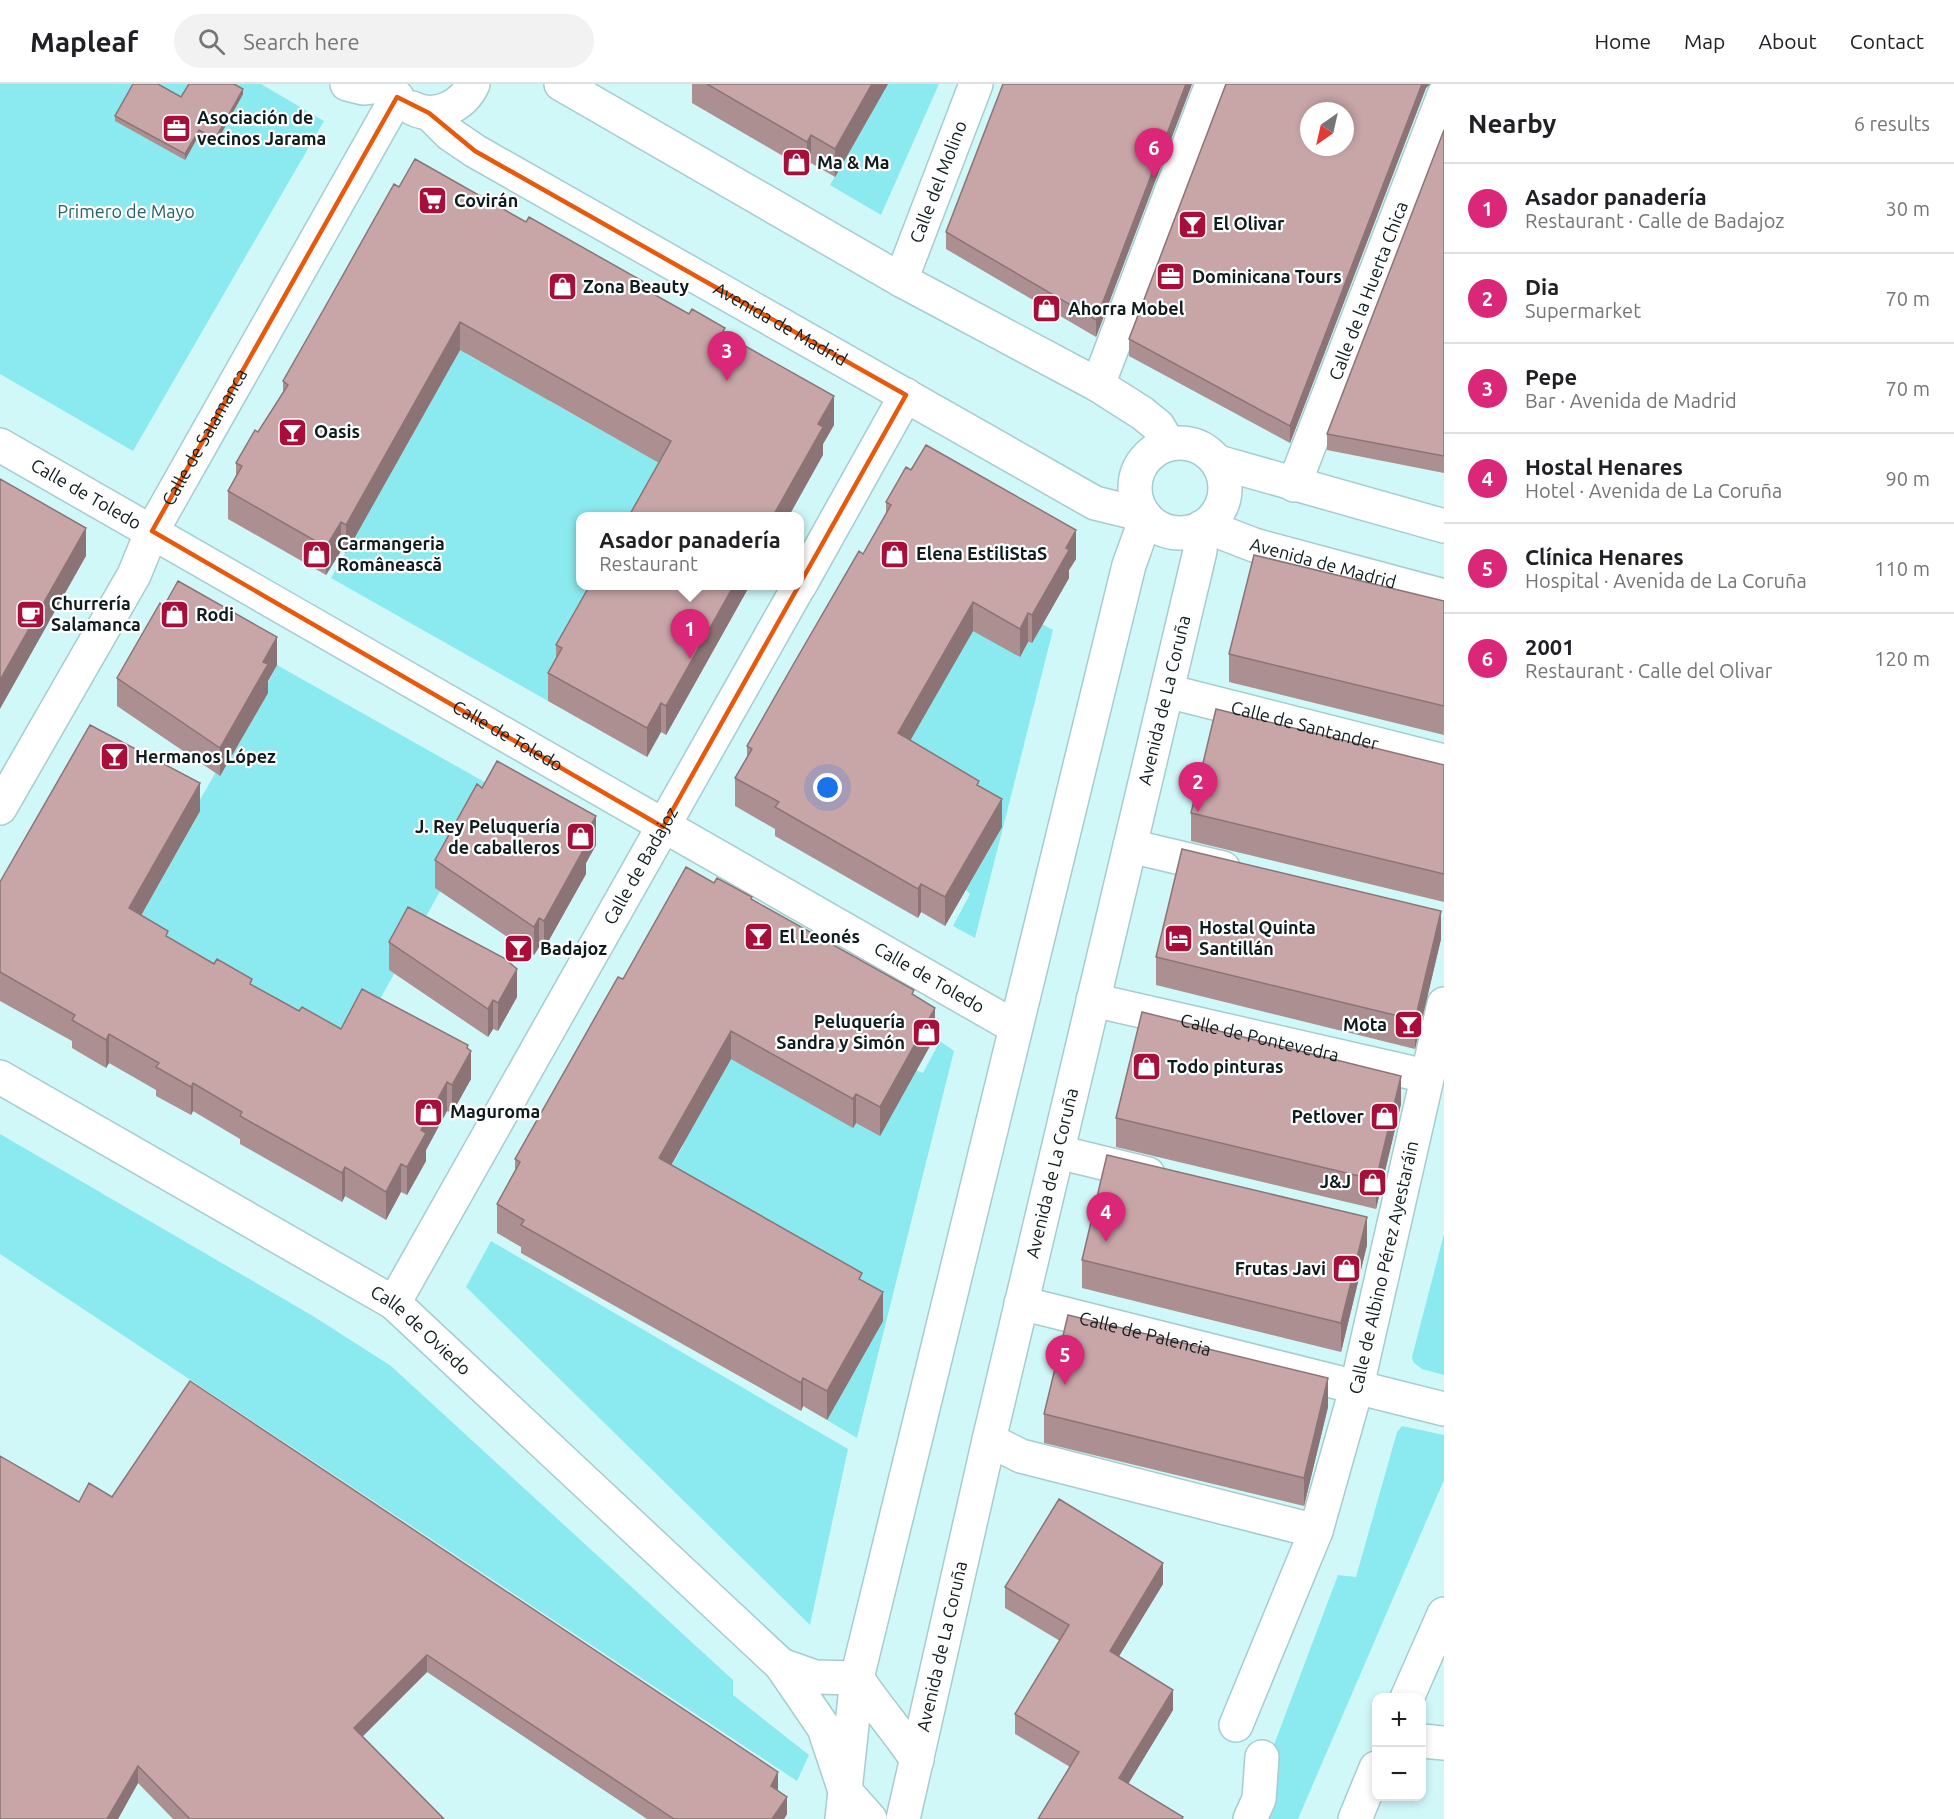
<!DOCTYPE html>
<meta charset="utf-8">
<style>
body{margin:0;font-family:Ubuntu,sans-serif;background:#f2f2f2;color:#202124}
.controls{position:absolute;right:18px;bottom:18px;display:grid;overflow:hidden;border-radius:12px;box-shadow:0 3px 9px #0003}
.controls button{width:54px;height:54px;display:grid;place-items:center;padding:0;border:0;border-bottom:2px solid #e0e0e0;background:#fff;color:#202124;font:30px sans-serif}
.compass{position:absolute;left:1300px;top:18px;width:54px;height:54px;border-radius:50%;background:#fff;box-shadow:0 3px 9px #0003;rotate:214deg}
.you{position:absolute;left:828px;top:704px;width:21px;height:21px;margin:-15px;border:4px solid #fff;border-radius:50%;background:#1a73e8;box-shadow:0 0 0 9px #1a73e833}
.badge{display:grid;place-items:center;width:39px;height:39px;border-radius:50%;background:#db2777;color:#fff;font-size:20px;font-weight:700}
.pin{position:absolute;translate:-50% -50px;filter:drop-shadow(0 2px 3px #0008)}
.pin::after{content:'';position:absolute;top:32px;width:21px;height:18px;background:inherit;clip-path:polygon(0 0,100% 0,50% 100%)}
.popup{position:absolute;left:576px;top:428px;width:228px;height:78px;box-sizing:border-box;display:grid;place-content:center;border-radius:12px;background:#fff;filter:drop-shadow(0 2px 4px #0005);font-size:20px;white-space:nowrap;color:#757577}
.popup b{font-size:22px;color:#202124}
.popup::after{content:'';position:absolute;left:50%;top:100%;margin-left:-12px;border:12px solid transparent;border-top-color:#fff}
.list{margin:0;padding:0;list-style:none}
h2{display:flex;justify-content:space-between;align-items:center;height:78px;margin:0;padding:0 24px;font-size:26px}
h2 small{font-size:20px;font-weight:400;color:#757577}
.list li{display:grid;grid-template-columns:39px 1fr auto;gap:18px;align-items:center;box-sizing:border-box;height:90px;padding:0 24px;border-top:2px solid #e0e0e0}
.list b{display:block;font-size:22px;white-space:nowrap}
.list p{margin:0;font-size:20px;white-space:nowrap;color:#757577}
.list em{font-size:20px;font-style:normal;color:#757577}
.icon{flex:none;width:33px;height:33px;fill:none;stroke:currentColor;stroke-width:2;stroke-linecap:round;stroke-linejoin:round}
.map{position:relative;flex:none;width:1444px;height:1735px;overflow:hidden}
header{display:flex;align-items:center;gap:36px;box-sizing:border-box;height:84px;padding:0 30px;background:#fff;border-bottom:2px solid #e0e0e0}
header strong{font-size:28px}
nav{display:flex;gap:33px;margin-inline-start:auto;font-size:21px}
.search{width:420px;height:54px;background:#f2f2f2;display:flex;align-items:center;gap:15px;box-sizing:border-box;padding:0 21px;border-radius:33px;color:#757577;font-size:22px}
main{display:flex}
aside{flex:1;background:#fff}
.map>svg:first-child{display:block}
</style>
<header>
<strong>Mapleaf</strong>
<div class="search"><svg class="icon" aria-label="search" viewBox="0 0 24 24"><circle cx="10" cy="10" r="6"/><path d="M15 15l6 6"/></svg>Search here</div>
<nav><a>Home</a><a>Map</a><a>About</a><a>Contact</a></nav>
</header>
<main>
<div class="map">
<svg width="1444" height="1735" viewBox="0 0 1444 1735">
<rect width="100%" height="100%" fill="#d1f8f9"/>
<!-- green -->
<path fill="#8beaef" d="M0,0H261L324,37L133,367L0,290Z
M888,0H939L881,131L830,101Z
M458,259L468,271L500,289L503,284L552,312L549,317L663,381L651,432H580V502H606L548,617L331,494L410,355Z
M1042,540L1053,546L975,854L953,842L970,810L966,806L1002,743L897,669L968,544L1031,559Z
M277,581L497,705L414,854L389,886L394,890L368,937L344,968L133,846L198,731L193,728L220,681L225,683Z
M940,957L954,967L857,1354L827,1336L847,1300L663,1096L683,1062L677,1059L728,967L856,1039L905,982L923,989Z
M0,1050L313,1232L391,1282L733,1596V1611L809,1671L797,1697L0,1170Z
M1444,1150V1291L1422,1285L1413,1278L1412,1273Z
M491,1157L848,1365L810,1541L466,1203Z
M1402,1342L1444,1351V1396L1298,1735H1246L1338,1491L1356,1493L1397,1348Z"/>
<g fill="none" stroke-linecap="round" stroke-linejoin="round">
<defs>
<g id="minor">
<path d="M347,0L363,4L389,1"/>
<path d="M561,0L901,196L1098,301L1142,329L1158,342L1168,359"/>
<path d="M412,24C435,36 463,22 473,0"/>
<path id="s1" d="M429,29L450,50L475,67L1095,419L1144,431"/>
<path id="s2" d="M901,196L976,0"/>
<path d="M1098,301L1212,0"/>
<circle cx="1180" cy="404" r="45"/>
<path id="s3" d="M0,361L1015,943"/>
<path d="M1218,378L1444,442"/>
<path id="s4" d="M1294,401L1444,11"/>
<path id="s5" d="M1205,442L1254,461L1444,512"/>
<path d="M800,501L906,311"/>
<path id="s6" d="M1167,607L1444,677"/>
<path id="s7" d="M0,724L134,491L152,447L397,13"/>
<path d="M1130,762L1223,784"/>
<path id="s8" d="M1093,916L1426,992"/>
<path id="s9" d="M0,993L394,1219L781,1581L824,1644L845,1707L870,1735"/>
<path d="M1058,1068L1148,1090"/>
<path id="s10" d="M394,1219L799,502"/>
<path id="s11" d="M1021,1219L1444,1325"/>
<path d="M989,1356L1021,1372L1316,1447"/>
<path d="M781,1581L815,1593L857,1594C876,1623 899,1648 917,1676"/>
<path d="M1407,1614L1444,1530"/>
<path id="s12" d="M1236,1641L1316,1447L1357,1302L1444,920"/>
<path d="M1422,1657L1444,1659"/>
<path d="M842,1735L857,1594L1129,481L1146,434"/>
<path id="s13" d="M903,1735L989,1356L1200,467L1202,443"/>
<path d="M1250,1735L1259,1715L1262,1673"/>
<path d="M1355,1735L1376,1684"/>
</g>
</defs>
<!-- minor casing -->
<use href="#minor" stroke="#a7cccd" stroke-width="36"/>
<!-- minor -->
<use href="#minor" stroke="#fff" stroke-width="33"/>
</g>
<!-- wall -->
<path fill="#ac8f90" d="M692,0H888L835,93L811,79L807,86L692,19Z
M1192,0L1096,253L946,165V148Z
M1226,0H1430L1426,4L1290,359L1129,272V255Z
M243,10L215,61L199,51L185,76L115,37V32L181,13Z
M1444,46V389L1327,366V350Z
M644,205L725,250L834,341L823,360V371L659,379L460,266L346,469L341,467L326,491L228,435V407L236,391V379L258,348L283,308V297L329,216Z
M886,418L1076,475L1069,486V494L1032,559L1028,558L1020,573L973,547L910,656L979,702L1002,743L945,842L921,828L918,834L775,752V745L735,722V694L747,673V662L863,470L886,430Z
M750,501L666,651L661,648L647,673L548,617V589L556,574V561Z
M1444,517V651L1229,598V570Z
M277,581L268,597V609L220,692L117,622V594Z
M1444,681V818L1191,757V729Z
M482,704L596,761L586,779V790L544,865L539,863L534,871L435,804V776Z
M200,727L141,831L168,853L252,901L299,927L341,945L468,965L471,995L452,1029L447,1027L426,1066V1077L407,1111L401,1108L386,1136L345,1112L342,1118L256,1069L240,1060V1055L193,1027L191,1031L156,1012V1006L109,979L106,984L72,964V957L0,917V798Z
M714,799L752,816L914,912L935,953L880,1052L856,1039L853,1044L731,975L671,1081L862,1197L883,1237L827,1336L803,1322L801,1327L521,1169V1163L497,1149V1120L515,1087V1075L623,895Z
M1441,855L1415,965L1156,901V873Z
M389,858L517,913L498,947L493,945L488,953L389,886Z
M1401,1020L1376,1125L1116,1063V1034Z
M1367,1161L1341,1268L1082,1204V1176Z
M1328,1323L1304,1422L1044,1359V1330Z
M112,1413L778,1706L787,1730L784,1735H647L427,1588L363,1652L444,1735H173L138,1699L118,1735H0L79,1418Z
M1163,1500L1119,1572L1173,1626L1128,1700L1183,1735L1070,1683L1015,1650V1630L1060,1557L1005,1524V1503Z"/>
<!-- shaded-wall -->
<path fill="#8c7476" d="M872,0H888L835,93V65Z
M1186,0H1192L1096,253V236Z
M1422,0H1430L1426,4L1290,359V342Z
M243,5V10L215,61V55Z
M199,46V51L185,76V70Z
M811,51V79L807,86V58Z
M460,238V266L346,469V441Z
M834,312V341L823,360V371L789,432H773L818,340Z
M341,438V467L326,491V463Z
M86,444V472L0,625V596Z
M1076,446V475L1069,486V494L1032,559V531L1066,464Z
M734,501H750L666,651V622Z
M973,518V547L898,678V649Z
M1028,529V558L1020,573V545Z
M277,553V581L268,597V609L220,692V664L263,578Z
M661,619V648L647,673V644Z
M200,699V727L129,853V824Z
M1002,715V743L945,842V813Z
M596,732V761L586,779V790L544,865V837L581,758Z
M921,800V828L918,834V805Z
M1441,827V855L1415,965V936Z
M539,834V863L534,871V843Z
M517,885V913L498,947V919Z
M493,916V945L488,953V925Z
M935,924V953L880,1052V1023Z
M731,947V975L659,1103V1074Z
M109,950V979L106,984V956Z
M468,961V972L471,967V995L452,1029V1001Z
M1401,992V1020L1376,1125V1096Z
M447,998V1027L426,1066V1077L407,1111V1083L421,1046Z
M193,999V1027L191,1031V1003Z
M856,1010V1039L853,1044V1015Z
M401,1080V1108L386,1136V1108Z
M345,1083V1112L342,1118V1089Z
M1367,1133V1161L1341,1268V1239Z
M883,1208V1237L827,1336V1307Z
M803,1294V1322L801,1327V1299Z
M1328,1294V1323L1304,1422V1394Z
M1163,1479V1500L1110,1587V1567Z
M427,1571V1588L354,1661V1644Z
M1173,1606V1626L1119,1715V1694Z
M138,1682V1699L118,1735H107Z
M778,1688V1706L771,1702Z
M787,1713V1730L784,1735H772Z"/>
<!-- building -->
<path fill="#c8a6a8" stroke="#8c7476" stroke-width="1.5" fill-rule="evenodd" d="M133,0H158L181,13L189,0H234L243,5L215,55L199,46L185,70L115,32Z
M707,0H872L835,65L811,51L807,58Z
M1003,0H1186L1096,236L946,148Z
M1226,0H1422L1290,342L1129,255ZM1309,27H1345V63H1309Z
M1444,46V372L1327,350Z
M415,75L526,138L529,133L644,198L641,203L689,230L692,225L725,244L722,249L834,312L818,340L823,343L773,432H629L671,357L460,238L346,441L341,438L326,463L228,407L242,382L236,379L255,346L258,348L288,301L283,297L329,216L394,100L399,103Z
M926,361L1076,446L1066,464L1069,466L1032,531L1028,529L1020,545L973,518L898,649L979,697L977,701L1002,715L945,813L921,800L918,805L775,723L779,718L735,694L752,665L747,662L793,581L859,467L863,470L891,421L886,418L906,383L911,386Z
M0,395L86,444L0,596Z
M1254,471L1444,517V622L1229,570Z
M178,497L277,553L263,578L268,580L220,664L117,594L160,519L164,522Z
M590,501H734L666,622L661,619L647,644L548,589L562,564L556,561Z
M1216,625L1444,681V790L1191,729Z
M90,641L200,699L129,824L168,847L166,852L214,880L217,875L252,895L250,900L299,927L302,923L341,945L362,905L468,961L467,964L471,967L452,1001L447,998L421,1046L426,1049L407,1083L401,1080L386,1108L345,1083L342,1089L256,1041L240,1032L242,1028L193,999L191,1003L156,983L159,979L109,950L106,956L72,936L75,931L0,888V798Z
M497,677L596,732L581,758L586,761L544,837L539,834L534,843L435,776L477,700L482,704Z
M1182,765L1441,827L1415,936L1156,873Z
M686,783L714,799L717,794L752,813L751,815L914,906L912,910L935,924L880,1023L856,1010L853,1015L731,947L659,1074L862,1189L859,1195L883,1208L827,1307L803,1294L801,1299L521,1141L524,1136L497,1120L520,1078L515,1075L618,893L623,895Z
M408,823L504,874L517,885L498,919L493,916L488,925L389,858Z
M1142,928L1401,992L1376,1096L1116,1034Z
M1107,1071L1367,1133L1341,1239L1082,1176Z
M1068,1231L1328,1294L1304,1394L1044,1330Z
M190,1297L778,1688L771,1702L787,1713L772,1735H674L427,1571L354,1644L444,1735H190L138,1682L107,1735H0V1372L79,1418L89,1399L112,1413Z
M1059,1415L1163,1479L1110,1567L1173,1606L1119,1694L1183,1733L1182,1735H1038L1079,1668L1015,1630L1069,1541L1005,1503Z"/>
<!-- marked area -->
<path fill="none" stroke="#e8590c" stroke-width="4.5" stroke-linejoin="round" d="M397,13L429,29L475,67L906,311L663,743L152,447Z"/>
<!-- icons -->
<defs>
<symbol id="office-square" viewBox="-11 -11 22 22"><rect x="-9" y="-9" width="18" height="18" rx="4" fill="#a70f3a" stroke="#fff"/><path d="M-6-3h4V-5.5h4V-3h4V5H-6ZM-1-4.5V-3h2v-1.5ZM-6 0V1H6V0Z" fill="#fff"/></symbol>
<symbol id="shop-square" viewBox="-11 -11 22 22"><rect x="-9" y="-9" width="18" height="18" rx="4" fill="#a70f3a" stroke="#fff"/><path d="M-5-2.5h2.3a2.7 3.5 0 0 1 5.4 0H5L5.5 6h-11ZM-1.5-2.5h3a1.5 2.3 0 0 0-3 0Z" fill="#fff"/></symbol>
<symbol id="supermarket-square" viewBox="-11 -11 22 22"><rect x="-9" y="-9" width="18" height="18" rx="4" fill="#a70f3a" stroke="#fff"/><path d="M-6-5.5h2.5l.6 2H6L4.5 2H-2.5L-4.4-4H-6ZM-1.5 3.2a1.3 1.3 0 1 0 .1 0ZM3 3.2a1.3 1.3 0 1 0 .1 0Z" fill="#fff"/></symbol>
<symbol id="bar-square" viewBox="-11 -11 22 22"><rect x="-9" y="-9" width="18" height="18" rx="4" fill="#a70f3a" stroke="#fff"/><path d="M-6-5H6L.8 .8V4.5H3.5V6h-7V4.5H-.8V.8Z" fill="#fff"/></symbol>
<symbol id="cafe-square" viewBox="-11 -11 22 22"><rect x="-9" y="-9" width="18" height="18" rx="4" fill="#a70f3a" stroke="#fff"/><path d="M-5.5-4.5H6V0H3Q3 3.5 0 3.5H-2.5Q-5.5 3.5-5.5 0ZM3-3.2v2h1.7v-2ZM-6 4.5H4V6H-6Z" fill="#fff"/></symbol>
<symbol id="hotel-square" viewBox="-11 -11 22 22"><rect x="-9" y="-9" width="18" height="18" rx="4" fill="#a70f3a" stroke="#fff"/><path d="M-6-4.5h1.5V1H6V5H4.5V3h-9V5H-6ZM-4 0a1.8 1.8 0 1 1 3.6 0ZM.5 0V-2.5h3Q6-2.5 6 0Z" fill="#fff"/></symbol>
</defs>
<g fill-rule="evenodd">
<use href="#office-square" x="160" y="28" width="33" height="33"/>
<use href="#shop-square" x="780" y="62" width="33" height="33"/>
<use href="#supermarket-square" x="416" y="100" width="33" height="33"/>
<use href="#bar-square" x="1176" y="124" width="33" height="33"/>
<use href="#office-square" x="1154" y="176" width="33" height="33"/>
<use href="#shop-square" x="546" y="186" width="33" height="33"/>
<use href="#shop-square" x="1030" y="208" width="33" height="33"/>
<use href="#bar-square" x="276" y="332" width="33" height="33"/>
<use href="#shop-square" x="300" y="454" width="33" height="33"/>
<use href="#shop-square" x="878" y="454" width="33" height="33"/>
<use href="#cafe-square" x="14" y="514" width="33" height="33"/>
<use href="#shop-square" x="158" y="514" width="33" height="33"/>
<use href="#bar-square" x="98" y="656" width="33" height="33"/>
<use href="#shop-square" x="564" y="736" width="33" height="33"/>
<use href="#bar-square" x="742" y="836" width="33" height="33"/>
<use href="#hotel-square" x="1162" y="838" width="33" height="33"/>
<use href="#bar-square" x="502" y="848" width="33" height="33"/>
<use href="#bar-square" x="1392" y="924" width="33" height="33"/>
<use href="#shop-square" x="910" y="932" width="33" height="33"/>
<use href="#shop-square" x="1130" y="966" width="33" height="33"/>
<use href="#shop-square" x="412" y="1012" width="33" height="33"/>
<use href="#shop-square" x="1368" y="1016" width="33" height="33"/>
<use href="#shop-square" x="1356" y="1082" width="33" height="33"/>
<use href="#shop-square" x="1330" y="1168" width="33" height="33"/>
</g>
<g text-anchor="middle" stroke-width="4.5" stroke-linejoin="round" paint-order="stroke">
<!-- poi labels -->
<g font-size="18" font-weight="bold" fill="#0e1c1d" stroke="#fff" text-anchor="start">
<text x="197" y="40">Asociación de<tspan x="197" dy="21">vecinos Jarama</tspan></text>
<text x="817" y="85">Ma &amp; Ma</text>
<text x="454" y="123">Covirán</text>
<text x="1213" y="146">El Olivar</text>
<text x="1192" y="199">Dominicana Tours</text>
<text x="583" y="209">Zona Beauty</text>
<text x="1068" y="231">Ahorra Mobel</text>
<text x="314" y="354">Oasis</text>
<text x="337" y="466">Carmangeria<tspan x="337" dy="21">Românească</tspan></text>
<text x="916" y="476">Elena EstiliStaS</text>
<text x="51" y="526">Churrería<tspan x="51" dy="21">Salamanca</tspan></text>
<text x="196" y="537">Rodi</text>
<text x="135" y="679">Hermanos López</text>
<text x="560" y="749" text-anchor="end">J. Rey Peluquería<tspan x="560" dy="21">de caballeros</tspan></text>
<text x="1199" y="850">Hostal Quinta<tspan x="1199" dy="21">Santillán</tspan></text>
<text x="779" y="859">El Leonés</text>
<text x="540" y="871">Badajoz</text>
<text x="905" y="944" text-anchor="end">Peluquería<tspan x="905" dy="21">Sandra y Simón</tspan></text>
<text x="1387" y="947" text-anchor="end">Mota</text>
<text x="1167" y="989">Todo pinturas</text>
<text x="450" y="1034">Maguroma</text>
<text x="1364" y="1039" text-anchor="end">Petlover</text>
<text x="1351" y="1104" text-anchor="end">J&amp;J</text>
<text x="1326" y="1191" text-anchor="end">Frutas Javi</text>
</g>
<!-- street labels -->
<g font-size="18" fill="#0e1c1d" stroke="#fff">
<text dy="6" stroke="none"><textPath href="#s2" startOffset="105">Calle del Molino</textPath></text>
<text dy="6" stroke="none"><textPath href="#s4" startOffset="208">Calle de la Huerta Chica</textPath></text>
<text dy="6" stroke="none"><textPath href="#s1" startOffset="411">Avenida de Madrid</textPath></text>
<text dy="6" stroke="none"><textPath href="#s7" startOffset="424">Calle de Salamanca</textPath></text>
<text dy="6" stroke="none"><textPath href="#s3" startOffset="99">Calle de Toledo</textPath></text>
<text dy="6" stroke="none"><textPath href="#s5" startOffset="124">Avenida de Madrid</textPath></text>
<text dy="6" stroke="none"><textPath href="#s13" startOffset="1149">Avenida de La Coruña</textPath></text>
<text dy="6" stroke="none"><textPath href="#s6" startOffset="142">Calle de Santander</textPath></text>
<text dy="6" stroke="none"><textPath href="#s3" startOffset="585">Calle de Toledo</textPath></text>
<text dy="6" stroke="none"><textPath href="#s10" startOffset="502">Calle de Badajoz</textPath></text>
<text dy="6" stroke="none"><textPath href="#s3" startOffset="1071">Calle de Toledo</textPath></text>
<text dy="6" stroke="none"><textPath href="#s8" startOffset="171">Calle de Pontevedra</textPath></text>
<text dy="6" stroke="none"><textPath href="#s13" startOffset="663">Avenida de La Coruña</textPath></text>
<text dy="6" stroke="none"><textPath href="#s12" startOffset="482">Calle de Albino Pérez Ayestaráin</textPath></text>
<text dy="6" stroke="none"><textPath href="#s9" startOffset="492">Calle de Oviedo</textPath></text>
<text dy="6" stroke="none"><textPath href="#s11" startOffset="128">Calle de Palencia</textPath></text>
<text dy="6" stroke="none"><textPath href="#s13" startOffset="177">Avenida de La Coruña</textPath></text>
</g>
<!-- park labels -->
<g font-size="18" fill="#266265" stroke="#fff">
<text x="126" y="134">Primero de Mayo</text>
</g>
</g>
</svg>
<div class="controls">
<button>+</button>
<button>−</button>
</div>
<svg class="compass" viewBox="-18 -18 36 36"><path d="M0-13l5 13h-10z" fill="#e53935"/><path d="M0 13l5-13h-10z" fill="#757577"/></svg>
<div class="you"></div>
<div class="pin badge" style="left:690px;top:575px">1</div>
<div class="popup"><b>Asador panadería</b>Restaurant</div>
<div class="pin badge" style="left:1198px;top:728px">2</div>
<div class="pin badge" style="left:727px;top:297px">3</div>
<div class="pin badge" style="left:1106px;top:1158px">4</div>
<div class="pin badge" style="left:1065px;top:1301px">5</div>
<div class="pin badge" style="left:1154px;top:94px">6</div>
</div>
<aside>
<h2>Nearby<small>6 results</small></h2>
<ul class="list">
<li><span class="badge">1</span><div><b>Asador panadería</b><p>Restaurant · Calle de Badajoz</p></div><em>30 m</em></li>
<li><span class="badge">2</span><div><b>Dia</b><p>Supermarket</p></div><em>70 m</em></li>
<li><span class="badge">3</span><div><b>Pepe</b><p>Bar · Avenida de Madrid</p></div><em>70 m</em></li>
<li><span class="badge">4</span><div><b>Hostal Henares</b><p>Hotel · Avenida de La Coruña</p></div><em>90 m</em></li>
<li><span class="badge">5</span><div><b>Clínica Henares</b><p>Hospital · Avenida de La Coruña</p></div><em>110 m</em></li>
<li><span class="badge">6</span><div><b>2001</b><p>Restaurant · Calle del Olivar</p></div><em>120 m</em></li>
</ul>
</aside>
</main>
